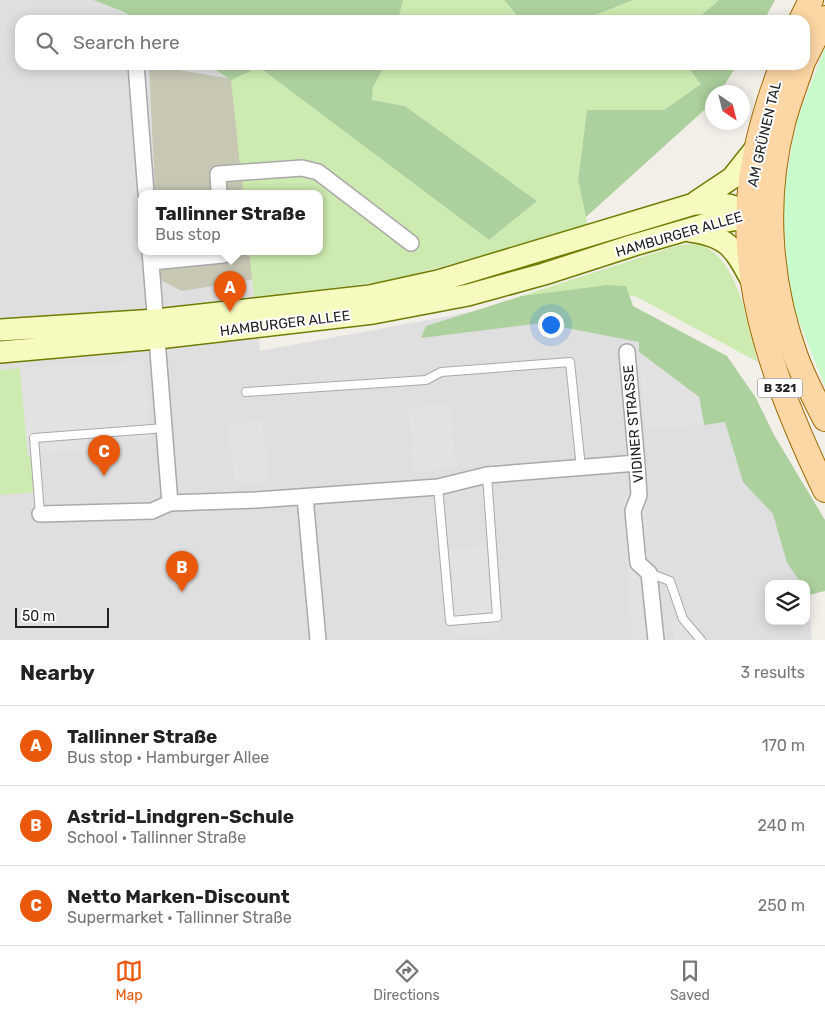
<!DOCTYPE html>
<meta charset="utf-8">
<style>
body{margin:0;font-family:Rubik,sans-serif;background:#f6f6f6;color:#222}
.controls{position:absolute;right:15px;bottom:15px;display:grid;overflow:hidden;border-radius:10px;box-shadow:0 2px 12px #0003}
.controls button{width:45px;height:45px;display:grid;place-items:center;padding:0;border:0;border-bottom:1px solid #e0e0e0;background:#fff;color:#222;font:25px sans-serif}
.compass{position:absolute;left:705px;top:85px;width:45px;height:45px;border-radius:50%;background:#fff;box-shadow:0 2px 12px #0003;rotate:145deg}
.scale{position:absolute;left:15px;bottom:12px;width:94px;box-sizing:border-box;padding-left:5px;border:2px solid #222;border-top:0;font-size:14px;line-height:18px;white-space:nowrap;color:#222;-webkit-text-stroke:4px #fff;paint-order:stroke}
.you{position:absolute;left:550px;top:324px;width:18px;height:18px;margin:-12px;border:4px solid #fff;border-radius:50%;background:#1a73e8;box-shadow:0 0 0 8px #1a73e833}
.badge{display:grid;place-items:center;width:32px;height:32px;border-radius:50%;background:#ea580c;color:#fff;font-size:16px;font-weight:700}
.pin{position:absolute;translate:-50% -41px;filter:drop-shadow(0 1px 2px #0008)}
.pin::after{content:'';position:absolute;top:26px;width:18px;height:15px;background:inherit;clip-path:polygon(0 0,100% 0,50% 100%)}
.popup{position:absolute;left:138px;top:190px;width:185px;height:65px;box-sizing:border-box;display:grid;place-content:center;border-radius:10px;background:#fff;filter:drop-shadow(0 1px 4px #0005);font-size:16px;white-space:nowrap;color:#767676}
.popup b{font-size:19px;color:#222}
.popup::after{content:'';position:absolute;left:50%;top:100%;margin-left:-10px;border:10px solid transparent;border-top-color:#fff}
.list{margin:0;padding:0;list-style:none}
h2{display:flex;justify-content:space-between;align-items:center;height:65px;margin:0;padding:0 20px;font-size:21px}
h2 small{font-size:16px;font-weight:400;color:#767676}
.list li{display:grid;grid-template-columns:32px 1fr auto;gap:15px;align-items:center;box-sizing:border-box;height:80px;padding:0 20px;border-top:1px solid #e0e0e0}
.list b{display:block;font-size:19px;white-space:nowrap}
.list p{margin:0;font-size:16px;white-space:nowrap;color:#767676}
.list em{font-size:16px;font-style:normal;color:#767676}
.icon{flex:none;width:28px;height:28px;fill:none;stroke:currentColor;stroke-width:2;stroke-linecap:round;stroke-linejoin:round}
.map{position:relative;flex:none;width:825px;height:640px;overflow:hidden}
.search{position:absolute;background:#fff;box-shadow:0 2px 12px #0003;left:15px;right:15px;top:15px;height:55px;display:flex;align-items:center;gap:12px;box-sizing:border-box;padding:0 18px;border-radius:15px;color:#767676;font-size:19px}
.sheet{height:305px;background:#fff}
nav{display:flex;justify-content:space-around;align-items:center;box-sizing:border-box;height:70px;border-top:1px solid #e0e0e0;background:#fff;font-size:14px;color:#767676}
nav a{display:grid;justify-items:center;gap:2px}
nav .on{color:#ea580c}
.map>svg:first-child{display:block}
</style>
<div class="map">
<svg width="825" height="640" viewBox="0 0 825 640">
<rect width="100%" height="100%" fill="#f2efe9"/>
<!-- residential -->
<path fill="#e0dfdf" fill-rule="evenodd" d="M0,0H93L124,12L136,20H20V65H208L231,80L243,193H141V251H249L260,351L520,303L628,312L741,423L816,580L809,595L812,640H0ZM769,584H806V621H769Z"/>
<!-- construction -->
<path fill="#c7c7b4" d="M149,65L274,86L480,242L182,291L159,279L158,251H319V193H155Z"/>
<!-- grass -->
<path fill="#cdebb0" d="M403,0H504L521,20H398Z
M633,0H719L696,20H583Z
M385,65H686L701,84L664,110H587L578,180L588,226L394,280L254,298L249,251H319V193H243L231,80L258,66L489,240L537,201L405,106L372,100L373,87Z
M679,245C685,245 696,243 702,245C740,261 748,328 758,362L635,296L602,293L484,308Z
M20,368L28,456L35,455L38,492L0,495V370Z"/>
<!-- forest -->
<path fill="#add19e" d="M93,0H403L398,20H136L124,12Z
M504,0H633L583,20H521Z
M719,0H775L764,20H696Z
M208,65H385L373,87L372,100L405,106L537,201L489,240L259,67L231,80Z
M686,65H737L720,92H712V103L586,217L578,180L587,110H664L701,84Z
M608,285L626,286L633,306L727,356L756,398L774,435L825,520V591L809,595L806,590V584H802L787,563L773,514L743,482L725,422L704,425L699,397L639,352V342L541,323L421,338L426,326L522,296Z"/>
<!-- park -->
<path fill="#c8facc" d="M825,48V386L790,299L782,201L797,120Z"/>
<!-- parking -->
<path fill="#e2e2e2" d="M639,352L699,397L704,425L645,428Z
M144,361L151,439L113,441V449L28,456L20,368Z
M450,404L456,468L414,472L408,408Z
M262,420L270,481L235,484L228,426Z
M646,495L649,573L656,640H632L623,496Z
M491,545L498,633L451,637L444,549Z
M683,619L701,640H675L670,621Z"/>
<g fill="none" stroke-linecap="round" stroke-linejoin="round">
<defs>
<path id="lane" d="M246,392L426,380L441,372L570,362L581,468
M438,487L450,621L497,617L487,475
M40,514L34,438L165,428
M649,573L670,581L683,619L701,640"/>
<path id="street" d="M136,65L146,193
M219,193L218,174L302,168L318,172L411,243
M150,251L170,503
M151,262L223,255V251
M627,352L637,465L639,495L633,511L638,563L649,573L656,640
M305,497L318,640
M40,514L152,511L170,503L256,500L438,487L487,475L637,463"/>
<path id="secondary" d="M696,202L732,178L759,144
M690,231C728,236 734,248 752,281
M0,330L156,320L370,296L438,281L694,204C715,203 731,202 750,214
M0,352L158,338L373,313L468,295L544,274L634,245L703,225L733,220L750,214"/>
<path id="primary" d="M801,20L811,0
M805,58L825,18
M782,65C767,104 754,149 750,190C739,294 781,398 825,490
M802,65C796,84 788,103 783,123C763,200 769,283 796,357C804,379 815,399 825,419"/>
</defs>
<!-- lane casing -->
<use href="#lane" stroke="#a9a9a9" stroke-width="10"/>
<!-- street casing -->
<use href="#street" stroke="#a9a9a9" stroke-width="18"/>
<!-- secondary casing -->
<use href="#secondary" stroke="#707d05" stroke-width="24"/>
<!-- primary casing -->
<use href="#primary" stroke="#a06b00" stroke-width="26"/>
<!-- lane -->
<use href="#lane" stroke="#fff" stroke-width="8"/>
<!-- street -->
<use href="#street" stroke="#fff" stroke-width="15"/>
<!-- secondary -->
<use href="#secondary" stroke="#f7fabf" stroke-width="21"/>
<!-- primary -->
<use href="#primary" stroke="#fcd6a4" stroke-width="24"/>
</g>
<g text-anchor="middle" stroke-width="4" stroke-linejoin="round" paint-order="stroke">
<!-- shield labels -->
<rect fill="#fff" stroke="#646464" stroke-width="1" x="757.5" y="378.5" width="45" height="19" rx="4"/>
<g font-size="12" font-weight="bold" fill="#222">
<text x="780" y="392">B 321</text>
</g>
<!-- street labels -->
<g font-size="14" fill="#222" stroke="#fff">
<text transform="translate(764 134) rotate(-77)" y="5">AM GRÜNEN TAL</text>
<text transform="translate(679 234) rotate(-16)" y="5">HAMBURGER ALLEE</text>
<text transform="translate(285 323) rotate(-7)" y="5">HAMBURGER ALLEE</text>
<text transform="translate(633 424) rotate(-95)" y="5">VIDINER STRASSE</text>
</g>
</g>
</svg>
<div class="controls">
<button><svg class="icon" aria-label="layers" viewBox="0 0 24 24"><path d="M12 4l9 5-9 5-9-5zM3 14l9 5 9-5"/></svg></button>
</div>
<svg class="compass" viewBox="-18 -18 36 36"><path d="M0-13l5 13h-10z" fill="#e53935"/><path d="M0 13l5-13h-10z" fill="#767676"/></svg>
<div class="scale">50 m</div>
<div class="you"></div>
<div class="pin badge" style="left:230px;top:312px">A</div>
<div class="popup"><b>Tallinner Straße</b>Bus stop</div>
<div class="pin badge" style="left:182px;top:592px">B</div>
<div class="pin badge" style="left:104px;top:476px">C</div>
<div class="search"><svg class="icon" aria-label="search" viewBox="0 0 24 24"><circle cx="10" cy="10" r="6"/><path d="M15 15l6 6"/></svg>Search here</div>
</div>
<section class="sheet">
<h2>Nearby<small>3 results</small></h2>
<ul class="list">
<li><span class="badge">A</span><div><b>Tallinner Straße</b><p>Bus stop · Hamburger Allee</p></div><em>170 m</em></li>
<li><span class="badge">B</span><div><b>Astrid-Lindgren-Schule</b><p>School · Tallinner Straße</p></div><em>240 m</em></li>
<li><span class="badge">C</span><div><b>Netto Marken-Discount</b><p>Supermarket · Tallinner Straße</p></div><em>250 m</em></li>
</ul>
</section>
<nav>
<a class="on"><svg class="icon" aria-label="map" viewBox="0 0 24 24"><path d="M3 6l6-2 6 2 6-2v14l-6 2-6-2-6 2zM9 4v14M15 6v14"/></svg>Map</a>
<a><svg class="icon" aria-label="directions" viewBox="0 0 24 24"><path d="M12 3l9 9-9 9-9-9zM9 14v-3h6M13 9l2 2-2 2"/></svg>Directions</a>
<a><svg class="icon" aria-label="saved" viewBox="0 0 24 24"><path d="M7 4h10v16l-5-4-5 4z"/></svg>Saved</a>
</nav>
